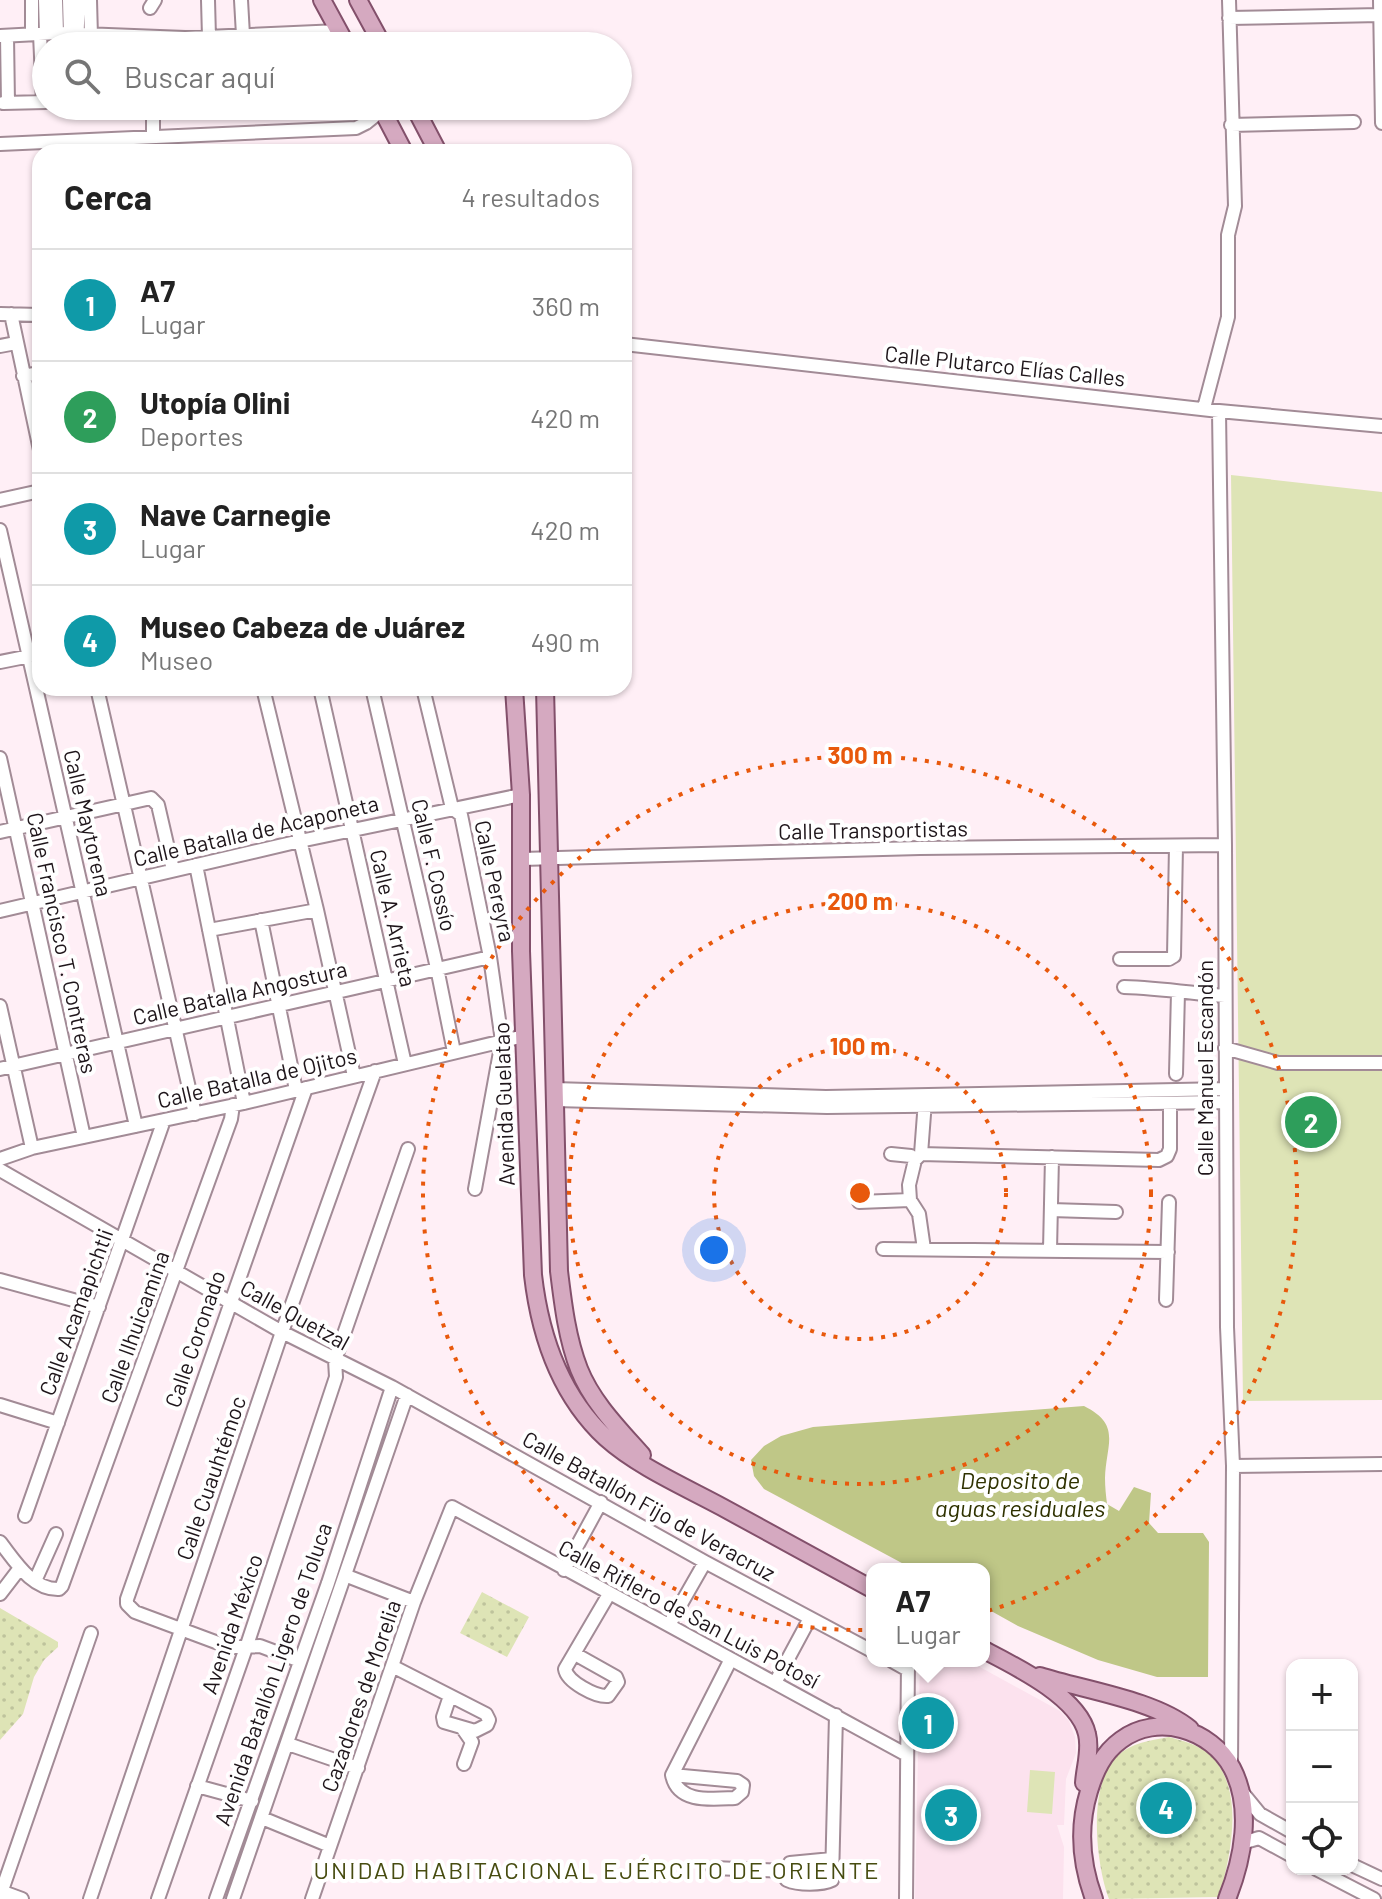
<!DOCTYPE html>
<html lang="es">
<meta charset="utf-8">
<style>
body{margin:0;font-family:Barlow,sans-serif;background:#f6f6f6;color:#222}
.controls{position:absolute;right:24px;bottom:24px;display:grid;overflow:hidden;border-radius:16px;box-shadow:0 2px 6px #0004}
.controls button{width:72px;height:72px;display:grid;place-items:center;padding:0;border:0;border-bottom:2px solid #e0e0e0;background:#fff;color:#222;font:40px sans-serif}
.you{position:absolute;left:714px;top:1250px;width:28px;height:28px;margin:-20px;border:6px solid #fff;border-radius:50%;background:#1a73e8;box-shadow:0 0 0 12px #1a73e833}
.badge{display:grid;place-items:center;width:52px;height:52px;border-radius:50%;background:#d93025;color:#fff;font-size:26px;font-weight:700}
.pin{position:absolute;translate:-50% -50%;border:4px solid #fff;box-shadow:0 2px 8px #0006}
.popup{position:absolute;left:866px;top:1563px;width:124px;height:104px;box-sizing:border-box;display:grid;place-content:center;border-radius:16px;background:#fff;filter:drop-shadow(0 2px 6px #0005);font-size:26px;white-space:nowrap;color:#767676}
.popup b{font-size:30px;color:#222}
.popup::after{content:'';position:absolute;left:50%;top:100%;margin-left:-16px;border:16px solid transparent;border-top-color:#fff}
.list{margin:0;padding:0;list-style:none}
h2{display:flex;justify-content:space-between;align-items:center;height:104px;margin:0;padding:0 32px;font-size:34px}
h2 small{font-size:26px;font-weight:400;color:#767676}
.list li{display:grid;grid-template-columns:52px 1fr auto;gap:24px;align-items:center;box-sizing:border-box;height:112px;padding:0 32px;border-top:2px solid #e0e0e0}
.list b{display:block;font-size:30px;white-space:nowrap}
.list p{margin:0;font-size:26px;white-space:nowrap;color:#767676}
.list em{font-size:26px;font-style:normal;color:#767676}
.icon{flex:none;width:44px;height:44px;fill:none;stroke:currentColor;stroke-width:2;stroke-linecap:round;stroke-linejoin:round}
.map{position:relative;flex:none;width:1382px;height:1899px;overflow:hidden}
.search{position:absolute;background:#fff;box-shadow:0 2px 6px #0004;left:32px;top:32px;width:600px;height:88px;display:flex;align-items:center;gap:20px;box-sizing:border-box;padding:0 28px;border-radius:44px;color:#767676;font-size:30px}
.panel{position:absolute;background:#fff;box-shadow:0 2px 6px #0004;left:32px;top:144px;width:600px;height:552px;border-radius:24px}
.map>svg:first-child{display:block}
</style>
<div class="map">
<svg width="1382" height="1899" viewBox="0 0 1382 1899">
<defs>
<pattern id="green-dots" width="8" height="8" patternUnits="userSpaceOnUse" patternTransform="scale(2)"><rect width="8" height="8" fill="#dee4b6"/><path d="M2 2h.1M6 6h.1" fill="none" stroke="#bec39c" stroke-width="1.8" stroke-linecap="round"/></pattern>
</defs>
<rect width="100%" height="100%" fill="#ffeff6"/>
<!-- built -->
<path fill="#fce2ee" d="M920,1661H969L1060,1711L1069,1721L1075,1737L1076,1753L1066,1779L1064,1825H1057L1064,1847L1063,1899H915Z"/>
<!-- green -->
<path fill="url(#green-dots)" d="M482,1592L529,1617L507,1657L460,1633Z
M0,1608L58,1642V1647L44,1660L34,1677L23,1714L0,1740Z
M1169,1737C1183,1741 1197,1744 1209,1754C1246,1788 1231,1855 1219,1897L1109,1899C1096,1865 1087,1784 1117,1756C1131,1743 1151,1740 1169,1737Z"/>
<!-- pitch -->
<path fill="#dee4b6" d="M1231,475L1382,492V1400L1243,1401Z
M1030,1770L1055,1772L1052,1814L1027,1812Z"/>
<!-- water -->
<path fill="#bfc787" d="M1084,1406C1122,1425 1106,1444 1105,1478C1105,1487 1106,1496 1107,1504L1119,1511L1134,1487L1151,1493L1149,1523L1158,1533H1203L1209,1542L1208,1677H1157L1098,1660L1018,1626L984,1607V1569H913L764,1489L754,1476L751,1460L764,1446L781,1436L813,1427Z"/>
<g fill="none" stroke-linecap="round" stroke-linejoin="round">
<defs>
<path id="minor" d="M32,0V34
M45,0L46,33
M56,0L57,33
M69,0L70,33
M90,0L91,36
M208,0L209,37
M241,0L243,35
M1380,0L1382,123
M150,8L155,0
M1229,18L1380,15
M40,34L43,102
M0,36L57,33L185,38L339,31
M7,36L8,103
M77,46L79,0
M3,103L46,102
M153,106V137
M1231,125L1354,122
M0,144L356,128L366,123L387,106
M0,314L40,315
M11,314L40,450
M624,344L1219,411L1382,426
M0,346L16,343
M23,376L40,373
M1204,408L1228,317V235L1235,206L1229,0
M1219,411L1225,845L1227,1327L1233,1466L1231,1767
M0,500L40,491
M0,530L136,1126
M0,662L40,654
M97,688L195,1114
M263,688L317,910L354,1076
M320,688L405,1064
M372,688L437,968L454,1052
M423,688L452,808L461,815L490,957L502,1041L475,1189
M0,758L84,1137
M0,832L151,798L158,805L173,870
M522,859L920,848L1225,845
M196,865L244,1103
M0,911L300,841L521,795
M261,920L296,1090
M209,930L317,910
M1120,959H1169L1174,956L1176,846
M1124,987C1158,988 1191,993 1225,996
M0,1006L32,1148
M1225,1048L1278,1063H1382
M0,1069L490,957
M1176,1074L1178,992
M554,1089L826,1097L1226,1089
M555,1100L827,1107L1226,1102
M891,1154L911,1156L915,1160L921,1154L1159,1160L1167,1156L1170,1149V1103
M921,1154L925,1101
M0,1159L32,1148L244,1103L524,1036
M0,1170L282,1332L392,1387L705,1562L872,1651
M910,1200L909,1185L915,1160
M859,1202L910,1200L919,1214L924,1249
M1051,1210L1116,1212
M883,1249L1168,1252
M1050,1250L1052,1157
M0,1280L99,1307
M1166,1300L1169,1202
M0,1405L58,1423
M1233,1466L1382,1464
M25,1516L164,1120
M0,1542C15,1561 32,1590 59,1589L62,1586L231,1119L233,1105
M564,1570L601,1502
M347,1576L414,1602
M35,1581L56,1534
M0,1594L20,1568
M669,1625L705,1562
M575,1654L616,1677L618,1682L608,1696C596,1697 567,1682 565,1669L609,1594
M300,1661L260,1646L229,1647L135,1612L127,1604V1599L306,1088
M892,1661L908,1670
M392,1666L486,1714L489,1720L487,1725L475,1731L444,1722L443,1717L450,1696
M775,1683L810,1618
M463,1729L472,1742L464,1764
M288,1744L358,1768
M672,1775L737,1781L743,1785L742,1792L735,1798C712,1799 678,1804 672,1775L731,1659
M197,1786L252,1801
M1242,1792L1260,1814L1292,1832
M262,1818L330,1846
M1242,1843L1259,1838L1292,1856
M832,1859L790,1863L787,1880C798,1885 822,1885 832,1880L836,1715
M1352,1865L1382,1879
M713,1868L787,1871
M1316,1869L1374,1899
M3,1892L22,1899
M0,1896L91,1633
M90,1899L282,1332L375,1071
M158,1899L247,1645L336,1377L335,1360L408,1149
M216,1899L328,1583L392,1387
M233,1899L407,1395
M312,1899L414,1602L452,1507L907,1755
M906,1899L908,1661"/>
<path id="major" d="M322,0L347,46
M358,0L383,46
M380,106L404,152
M414,106L438,152
M514,688L521,795V951L533,1275C540,1336 560,1395 606,1438C637,1466 685,1487 722,1507C772,1534 822,1562 872,1589
M545,688L559,1271C563,1304 567,1338 579,1369C592,1402 619,1429 642,1455
M984,1650C1015,1666 1079,1697 1087,1734C1091,1750 1085,1767 1084,1783
M1040,1676C1084,1690 1155,1700 1190,1729
M1094,1899C1081,1864 1078,1827 1089,1791C1095,1771 1103,1753 1121,1740C1157,1713 1211,1729 1232,1768C1253,1808 1243,1859 1227,1899"/>
</defs>
<!-- minor casing -->
<use href="#minor" stroke="#a28b96" stroke-width="16"/>
<!-- major casing -->
<use href="#major" stroke="#83506b" stroke-width="20"/>
<!-- minor -->
<use href="#minor" stroke="#fff" stroke-width="12"/>
<!-- major -->
<use href="#major" stroke="#d5a9c0" stroke-width="16"/>
</g>
<!-- distance rings -->
<g fill="none" stroke="#e8590c" stroke-width="4" stroke-dasharray="4 8">
<circle cx="860" cy="1193" r="146"/>
<circle cx="860" cy="1193" r="291"/>
<circle cx="860" cy="1193" r="437"/>
</g>
<g text-anchor="middle" stroke-width="8" stroke-linejoin="round" paint-order="stroke">
<!-- street labels -->
<g font-size="22" fill="#1e151a" stroke="#fff">
<text transform="translate(1005 366) rotate(6)" y="8">Calle Plutarco Elías Calles</text>
<text transform="translate(88 823) rotate(77)" y="8">Calle Maytorena</text>
<text transform="translate(873 830) rotate(-1)" y="8">Calle Transportistas</text>
<text transform="translate(256 831) rotate(-13)" y="8">Calle Batalla de Acaponeta</text>
<text transform="translate(434 865) rotate(77)" y="8">Calle F. Cossío</text>
<text transform="translate(495 881) rotate(78)" y="8">Calle Pereyra</text>
<text transform="translate(393 918) rotate(77)" y="8">Calle A. Arrieta</text>
<text transform="translate(62 943) rotate(78)" y="8">Calle Francisco T. Contreras</text>
<text transform="translate(240 993) rotate(-13)" y="8">Calle Batalla Angostura</text>
<text transform="translate(1205 1068) rotate(-90)" y="8">Calle Manuel Escandón</text>
<text transform="translate(257 1078) rotate(-13)" y="8">Calle Batalla de Ojitos</text>
<text transform="translate(504 1104) rotate(-92)" y="8">Avenida Guelatao</text>
<text transform="translate(76 1312) rotate(-70)" y="8">Calle Acamapichtli</text>
<text transform="translate(295 1315) rotate(29)" y="8">Calle Quetzal</text>
<text transform="translate(135 1327) rotate(-70)" y="8">Calle Ilhuicamina</text>
<text transform="translate(195 1339) rotate(-71)" y="8">Calle Coronado</text>
<text transform="translate(211 1478) rotate(-71)" y="8">Calle Cuauhtémoc</text>
<text transform="translate(649 1506) rotate(29)" y="8">Calle Batallón Fijo de Veracruz</text>
<text transform="translate(689 1614) rotate(28)" y="8">Calle Riflero de San Luis Potosí</text>
<text transform="translate(232 1624) rotate(-71)" y="8">Avenida México</text>
<text transform="translate(273 1674) rotate(-71)" y="8">Avenida Batallón Ligero de Toluca</text>
<text transform="translate(361 1696) rotate(-71)" y="8">Cazadores de Morelia</text>
</g>
<!-- water labels -->
<g font-size="24" font-style="italic" fill="#2f3200" stroke="#fff">
<text x="1020" y="1489">Deposito de<tspan x="1020" dy="28">aguas residuales</tspan></text>
</g>
<!-- neighbourhood labels -->
<g font-size="24" letter-spacing="2" fill="#474c10" stroke="#fff">
<text x="597" y="1879">UNIDAD HABITACIONAL EJÉRCITO DE ORIENTE</text>
</g>
</g>
<circle cx="860" cy="1193" r="12" fill="#e8590c" stroke="#fff" stroke-width="4"/>
<g font-size="24" text-anchor="middle" font-weight="bold" fill="#e8590c" stroke="#fff" stroke-width="8" stroke-linejoin="round" paint-order="stroke">
<text x="860" y="764">300 m</text>
<text x="860" y="910">200 m</text>
<text x="860" y="1055">100 m</text>
</g>
</svg>
<div class="controls">
<button>+</button>
<button>−</button>
<button><svg class="icon" aria-label="locate" viewBox="0 0 24 24"><circle cx="12" cy="12" r="6"/><path d="M12 2v4M12 18v4M2 12h4M18 12h4"/></svg></button>
</div>
<div class="you"></div>
<div class="pin badge" style="left:928px;top:1723px;background:#0f9aa8">1</div>
<div class="popup"><b>A7</b>Lugar</div>
<div class="pin badge" style="left:1311px;top:1122px;background:#2e9e5b">2</div>
<div class="pin badge" style="left:951px;top:1815px;background:#0f9aa8">3</div>
<div class="pin badge" style="left:1166px;top:1808px;background:#0f9aa8">4</div>
<div class="search"><svg class="icon" aria-label="search" viewBox="0 0 24 24"><circle cx="10" cy="10" r="6"/><path d="M15 15l6 6"/></svg>Buscar aquí</div>
<section class="panel">
<h2>Cerca<small>4 resultados</small></h2>
<ul class="list">
<li><span class="badge" style="background:#0f9aa8">1</span><div><b>A7</b><p>Lugar</p></div><em>360 m</em></li>
<li><span class="badge" style="background:#2e9e5b">2</span><div><b>Utopía Olini</b><p>Deportes</p></div><em>420 m</em></li>
<li><span class="badge" style="background:#0f9aa8">3</span><div><b>Nave Carnegie</b><p>Lugar</p></div><em>420 m</em></li>
<li><span class="badge" style="background:#0f9aa8">4</span><div><b>Museo Cabeza de Juárez</b><p>Museo</p></div><em>490 m</em></li>
</ul>
</section>
</div>
